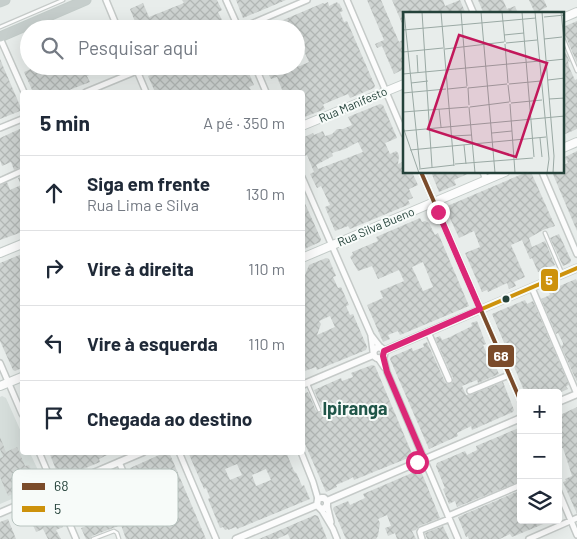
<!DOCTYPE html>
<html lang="pt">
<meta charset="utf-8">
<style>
body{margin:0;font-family:Barlow,sans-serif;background:#f2f2f3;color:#1f2937}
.controls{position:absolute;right:15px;bottom:15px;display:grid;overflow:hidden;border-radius:5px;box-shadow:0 5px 20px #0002}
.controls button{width:45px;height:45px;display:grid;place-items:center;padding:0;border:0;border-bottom:1px solid #e0e1e3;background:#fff;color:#1f2937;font:25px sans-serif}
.stop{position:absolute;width:15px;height:15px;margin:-11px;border:4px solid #db2777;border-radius:50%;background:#fff}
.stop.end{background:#db2777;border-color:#fff;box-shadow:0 1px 5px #0008}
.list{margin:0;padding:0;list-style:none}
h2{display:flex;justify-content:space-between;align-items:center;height:65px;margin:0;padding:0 20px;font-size:21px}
h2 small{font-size:16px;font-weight:400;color:#747a83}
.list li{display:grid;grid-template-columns:32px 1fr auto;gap:15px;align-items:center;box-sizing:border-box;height:75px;padding:0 20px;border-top:1px solid #e0e1e3}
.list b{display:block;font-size:19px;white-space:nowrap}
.list p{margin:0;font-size:16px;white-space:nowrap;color:#747a83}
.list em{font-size:16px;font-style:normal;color:#747a83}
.icon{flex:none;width:28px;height:28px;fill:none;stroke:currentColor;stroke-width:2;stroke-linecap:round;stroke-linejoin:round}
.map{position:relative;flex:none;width:577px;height:539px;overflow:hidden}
.search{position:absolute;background:#fff;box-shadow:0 5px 20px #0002;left:20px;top:20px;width:285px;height:55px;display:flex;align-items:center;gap:12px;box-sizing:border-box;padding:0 18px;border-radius:28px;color:#747a83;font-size:19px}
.panel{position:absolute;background:#fff;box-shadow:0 5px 20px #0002;left:20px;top:90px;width:285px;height:365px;border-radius:5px}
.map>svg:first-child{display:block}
</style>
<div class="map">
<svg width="577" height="539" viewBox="0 0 577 539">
<defs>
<pattern id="building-cross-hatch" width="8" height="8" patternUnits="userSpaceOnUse" patternTransform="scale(1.25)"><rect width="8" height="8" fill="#cfd4d2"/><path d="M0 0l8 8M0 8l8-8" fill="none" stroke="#b2b7b5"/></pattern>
</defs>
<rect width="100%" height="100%" fill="#e8edeb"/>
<!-- built -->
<path fill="#d6dedb" d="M2,396L6,398L22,434V452L30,453L45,485L0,504V397Z"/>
<!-- building -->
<path fill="url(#building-cross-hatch)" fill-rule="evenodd" d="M182,0H217L222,10L218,12L222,20L210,25L211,29H138L130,9L143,3L149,17L184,3Z
M236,0H286L243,18Z
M367,0H381L399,42L404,39V69L394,74L382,46L377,48L375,44L384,40Z
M392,0H443L445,6L460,0L466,14H404V28Z
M478,0H503L507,9L515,6L517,11L514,12L515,14H484Z
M529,0H544L547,7L535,13Z
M328,2L329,6L337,2L338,4L339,3L343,11L340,12L344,22L347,21L375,86L374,88L350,98L348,94L324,104L323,105L325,109L302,118V92H283L277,77L271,79L264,66H300L309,62L303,49L296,52V27L293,29H262L323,3L324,4Z
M577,21V63L566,37L563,35V27Z
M563,47L570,62L568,61L569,67L575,80L577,79V129L563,135Z
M0,59L21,108L20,111L0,119Z
M38,66H110L87,76L90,82L64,92H33L24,72Z
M172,66H246L254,85L249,87L252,92H155L148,76Z
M380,104L383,105L397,138L385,143L390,154L396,151L398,153L399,156L398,164L404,161V172H412L418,185L409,189L413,198L408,200L410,204L350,229L348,226L335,231L325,207L330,205L321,186L317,188L310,174L314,172L307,155L302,157V138L313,133L314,135L323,131L325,136L332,134L337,129H343L352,125L348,117ZM358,142L363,152L318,169L316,165L333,156L332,153L345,149Z
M22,128V157L20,158L22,167L14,170L11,162L2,166L0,160V138Z
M577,151V231L552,172H563V165L568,163L565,157Z
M431,172H472L454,180L456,185L439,192Z
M527,172H531L555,226L543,230L529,238L532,247L545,241L555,265L538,272L532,258L530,259L522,240L511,245L525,277L514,282L516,286L509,289L507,283L488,292L487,290L482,292L465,253L480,247L474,231L459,238L445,207Z
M22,176V232L0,240V185L7,182L10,190L21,185L18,178Z
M302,197L321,239L320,242L302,250Z
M420,218L422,222L425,221L429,223L435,235L438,233L469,306L400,335L398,331L388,335L390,339L383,342L367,305L383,298L380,291L404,281L399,270L378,279L372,266L358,271L350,257L353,254L352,252L378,241L376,237ZM423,262L433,287L423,291L412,267Z
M559,234L571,260L570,263L563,266L550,238Z
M22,254V368L15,371L13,370L0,341V263Z
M326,258L329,259L336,276L333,277L338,288L341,287L349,305L346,306L350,315L353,314L367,347L366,350L317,370L316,367L302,372V274L305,275L309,265ZM330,316L335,327L317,335L321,324L319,321Z
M576,279L577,281V382L561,346L563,345V343L558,333L556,334L541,299L550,295L548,291Z
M525,300L527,304L533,301L569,385L566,386L568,389L559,393H525L492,314Z
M477,321L486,344L483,345L487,354H488L490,357H492L499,374L478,383L477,380L462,386L466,395H470L503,382L514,410L513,412L472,430L471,426L457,433L458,436L429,449L390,359L391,357L412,348L413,351L424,347L423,344L427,342L445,382L447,384H450L453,382V378L435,338L440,336L442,340L450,337L472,326L471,323Z
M372,365L375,366L413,456L354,480L353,477L348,480L336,485L337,487L326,492L302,437V394L308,392L316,411L320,413L322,411V409L314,390L341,378L342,381L353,377L351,373Z
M577,407V514L563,482L566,481L565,479L572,476L563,448L558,450V416Z
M521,427V481L457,507L455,501L449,504L443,489L445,488L436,466L437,463L465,451L467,455L477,450L476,446Z
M0,437L6,452L17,447L25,466L29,465L37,484L8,496L0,477V458L3,457L0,449Z
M49,452H113L99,459L100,462L62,478L59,477Z
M166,452H169L206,539H126L121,525L92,536L90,539H86L81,528L85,527L81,518L77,519L67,494L69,492L89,485L106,525L119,519L105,484L109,482L111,487L123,482L127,492L132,496H135L142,494L144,491V488L140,486L135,487L128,472L131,470L130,468Z
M188,452H286L294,471L297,474L302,486L304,485L310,499L237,529L236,527L228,530V529L225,530L223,527L220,528L208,499L210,498L206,488L204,489ZM237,464L242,475L230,480L225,469ZM266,469L271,480L256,486L252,475Z
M419,470L421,471L440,518L419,526L416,530L412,531L416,539H397L395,533L388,536L385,528L391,526L387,515L378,519L380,523L378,536L376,539H346L333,509L334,507L348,501L350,505L365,498L363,494Z
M521,490V520H553L512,537L510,534L500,539H469L468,536L466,537L458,517Z
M48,502L52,503L63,527L56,530L61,539H48L43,529L36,532L27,511Z
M315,515L318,516L327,539H290L288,534L277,539H259Z
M8,519L16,539H0V522Z
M443,526L449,539H427L425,533Z"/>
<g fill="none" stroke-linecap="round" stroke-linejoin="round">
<defs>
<path id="service" d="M0,27L63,0
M563,38L577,71
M545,233L562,273
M308,384L319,410
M93,474L100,488
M101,492L109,507
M93,539L114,531L117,533L119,539"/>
<path id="minor" d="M106,0L118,29
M226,0L239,29
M347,0L404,134
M468,0L474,14
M239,29L307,0
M0,38L24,92
M135,66L146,92
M255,66L266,92
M86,92L149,66
M0,128L22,119
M421,172L521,402
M483,172L486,180
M542,172L577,254
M302,177L371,335L381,348
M0,181L22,171
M532,288L577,394
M428,332L449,380
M371,336L373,351
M383,356L387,372L458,539
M378,358L384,367
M0,363L22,414
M470,391L509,375
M39,452L76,539
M179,452L216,539
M301,452L313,482L318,499
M119,462L131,490L134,492L140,490
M558,490L577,535
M327,505L331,522
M321,509L333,529L337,539
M448,516L521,485
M422,539L420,532L421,530L449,519
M529,539L577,518"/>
<path id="tertiary" d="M373.5 353a5.5 5.5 0 1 1 11 0a5.5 5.5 0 1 1-11 0Z
M384,351L577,268
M302,385L373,355
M558,402L577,394
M327,501L521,418
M317,505L321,509L325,508L327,505V501
M317,505L318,499L321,498H324L327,501
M0,513L143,452
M236,539L317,505"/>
<path id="secondary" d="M563,18L577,12
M302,126L404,84
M563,148L577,142
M0,253L22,244
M302,258L505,172
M0,386L22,377"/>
<path id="trunk" d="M0,2L5,0
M0,37L86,0"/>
</defs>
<!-- service casing -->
<use href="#service" stroke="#c5cac8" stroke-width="5"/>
<!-- minor casing -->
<use href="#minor" stroke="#c5cac8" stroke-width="8"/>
<!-- tertiary casing -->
<use href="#tertiary" stroke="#c5cac8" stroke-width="9"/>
<!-- secondary casing -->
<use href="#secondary" stroke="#c3cbc8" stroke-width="10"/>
<!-- trunk casing -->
<use href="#trunk" stroke="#c3ccc9" stroke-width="11"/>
<!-- service -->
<use href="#service" stroke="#fcfcfc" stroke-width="2.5"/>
<!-- minor -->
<use href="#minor" stroke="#fcfcfc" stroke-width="5"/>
<!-- tertiary -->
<use href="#tertiary" stroke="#fcfcfc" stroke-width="6"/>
<!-- secondary -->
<use href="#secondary" stroke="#fcfcfc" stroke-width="8"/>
<!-- trunk -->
<use href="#trunk" stroke="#c6cecc" stroke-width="9"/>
<defs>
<path id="bus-1" d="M421,172L521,402"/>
<path id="bus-2" d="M384,351L577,268"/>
</defs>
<!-- bus-1 casing -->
<use href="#bus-1" stroke="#f7fbf9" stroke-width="8"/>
<!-- bus-2 casing -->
<use href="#bus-2" stroke="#f7fbf9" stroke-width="8"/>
<!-- bus-1 -->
<use href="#bus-1" stroke="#7a4b2a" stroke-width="4"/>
<!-- bus-2 -->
<use href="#bus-2" stroke="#cd920c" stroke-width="4"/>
</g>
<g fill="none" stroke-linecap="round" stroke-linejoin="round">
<!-- route -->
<path stroke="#db2777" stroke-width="6" d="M417,462L424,459L387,372L383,356L384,351L480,309L438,212"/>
</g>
<!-- markers -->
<circle fill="#24423a" stroke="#f7fbf9" stroke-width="2" cx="506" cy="299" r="4.5"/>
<g text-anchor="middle" stroke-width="4" stroke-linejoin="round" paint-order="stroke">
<!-- street labels -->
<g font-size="12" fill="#24423a" stroke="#f7fbf9">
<text transform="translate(353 105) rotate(-23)" y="4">Rua Manifesto</text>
<text transform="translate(376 227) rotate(-23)" y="4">Rua Silva Bueno</text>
</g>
<!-- district labels -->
<g font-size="18" font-weight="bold" fill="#1f5548" stroke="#f7fbf9">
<text x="355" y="415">Ipiranga</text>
</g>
</g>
<!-- overview -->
<g transform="translate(403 12)">
<rect width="161" height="161" fill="#e8edeb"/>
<path fill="none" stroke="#9aa9a4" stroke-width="1" d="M1,0L17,156M19,0L29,155M38,0L51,154M58,0L64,74M78,0L92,161M99,0L102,30M119,0L131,145M132,0L146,147L144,161M139,0L151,144L150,161M158,0L162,37M141,5L162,3M0,18L133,6M101,23L121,21M141,27L159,25M103,31L134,28M102,32L105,71M42,37L101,30M0,40L40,36M14,43L15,61M143,49L162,47M0,62L137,49M145,68L162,66M8,71L25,69M106,72L138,69M105,73L107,90M65,76L104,72M65,76L66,93M45,77L64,75M0,81L43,77M146,87L162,86M108,91L139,88M107,92L112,161M66,95L72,161M67,95L106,90M36,97L38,115M0,100L65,95M0,115L16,161M1,119L162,104M89,121L109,119M49,124L69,123M137,126L139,145M61,133L63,152M7,138L143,125M52,152L130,146M16,157L51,153"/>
<path fill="#c2185b" fill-opacity="0.15" stroke="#c2185b" stroke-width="2.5" d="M56,23L144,51L113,145L25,117Z"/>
<rect width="161" height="161" fill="none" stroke="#24423a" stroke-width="2.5"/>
</g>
<!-- legend -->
<rect x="12" y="469" width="166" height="57" rx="8" fill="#f7fbf9" stroke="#b8c4c0" stroke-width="1"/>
<rect x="22" y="483" width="23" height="7" fill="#7a4b2a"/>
<rect x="22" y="506" width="23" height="6" fill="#cd920c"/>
<g font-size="14" fill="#24423a">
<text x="54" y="491">68</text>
<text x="54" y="514">5</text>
</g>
<g stroke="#f7fbf9" stroke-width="2">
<rect x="540" y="268" width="19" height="24" rx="5" fill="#cd920c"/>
<rect x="487" y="344" width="28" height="24" rx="5" fill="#7a4b2a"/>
</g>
<g font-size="14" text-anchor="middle" font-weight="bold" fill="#fff">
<text x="549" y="285">5</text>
<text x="501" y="361">68</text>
</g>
</svg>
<div class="controls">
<button>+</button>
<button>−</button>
<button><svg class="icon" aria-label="layers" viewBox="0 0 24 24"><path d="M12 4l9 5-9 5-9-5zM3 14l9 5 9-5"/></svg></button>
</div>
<div class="stop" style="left:417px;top:462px"></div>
<div class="stop end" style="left:438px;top:212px"></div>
<div class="search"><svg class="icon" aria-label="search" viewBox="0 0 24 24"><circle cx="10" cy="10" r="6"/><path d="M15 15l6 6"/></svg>Pesquisar aqui</div>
<section class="panel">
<h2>5 min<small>A pé · 350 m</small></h2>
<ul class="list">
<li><svg class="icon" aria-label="ahead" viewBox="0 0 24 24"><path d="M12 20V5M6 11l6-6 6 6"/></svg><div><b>Siga em frente</b><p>Rua Lima e Silva</p></div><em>130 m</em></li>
<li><svg class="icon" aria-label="right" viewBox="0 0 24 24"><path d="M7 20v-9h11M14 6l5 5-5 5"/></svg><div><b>Vire à direita</b></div><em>110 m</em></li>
<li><svg class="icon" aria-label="left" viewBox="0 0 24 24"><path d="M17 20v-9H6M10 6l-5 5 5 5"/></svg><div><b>Vire à esquerda</b></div><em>110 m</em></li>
<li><svg class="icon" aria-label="arrive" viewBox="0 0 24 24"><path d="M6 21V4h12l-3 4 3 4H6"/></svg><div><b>Chegada ao destino</b></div></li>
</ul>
</section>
</div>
